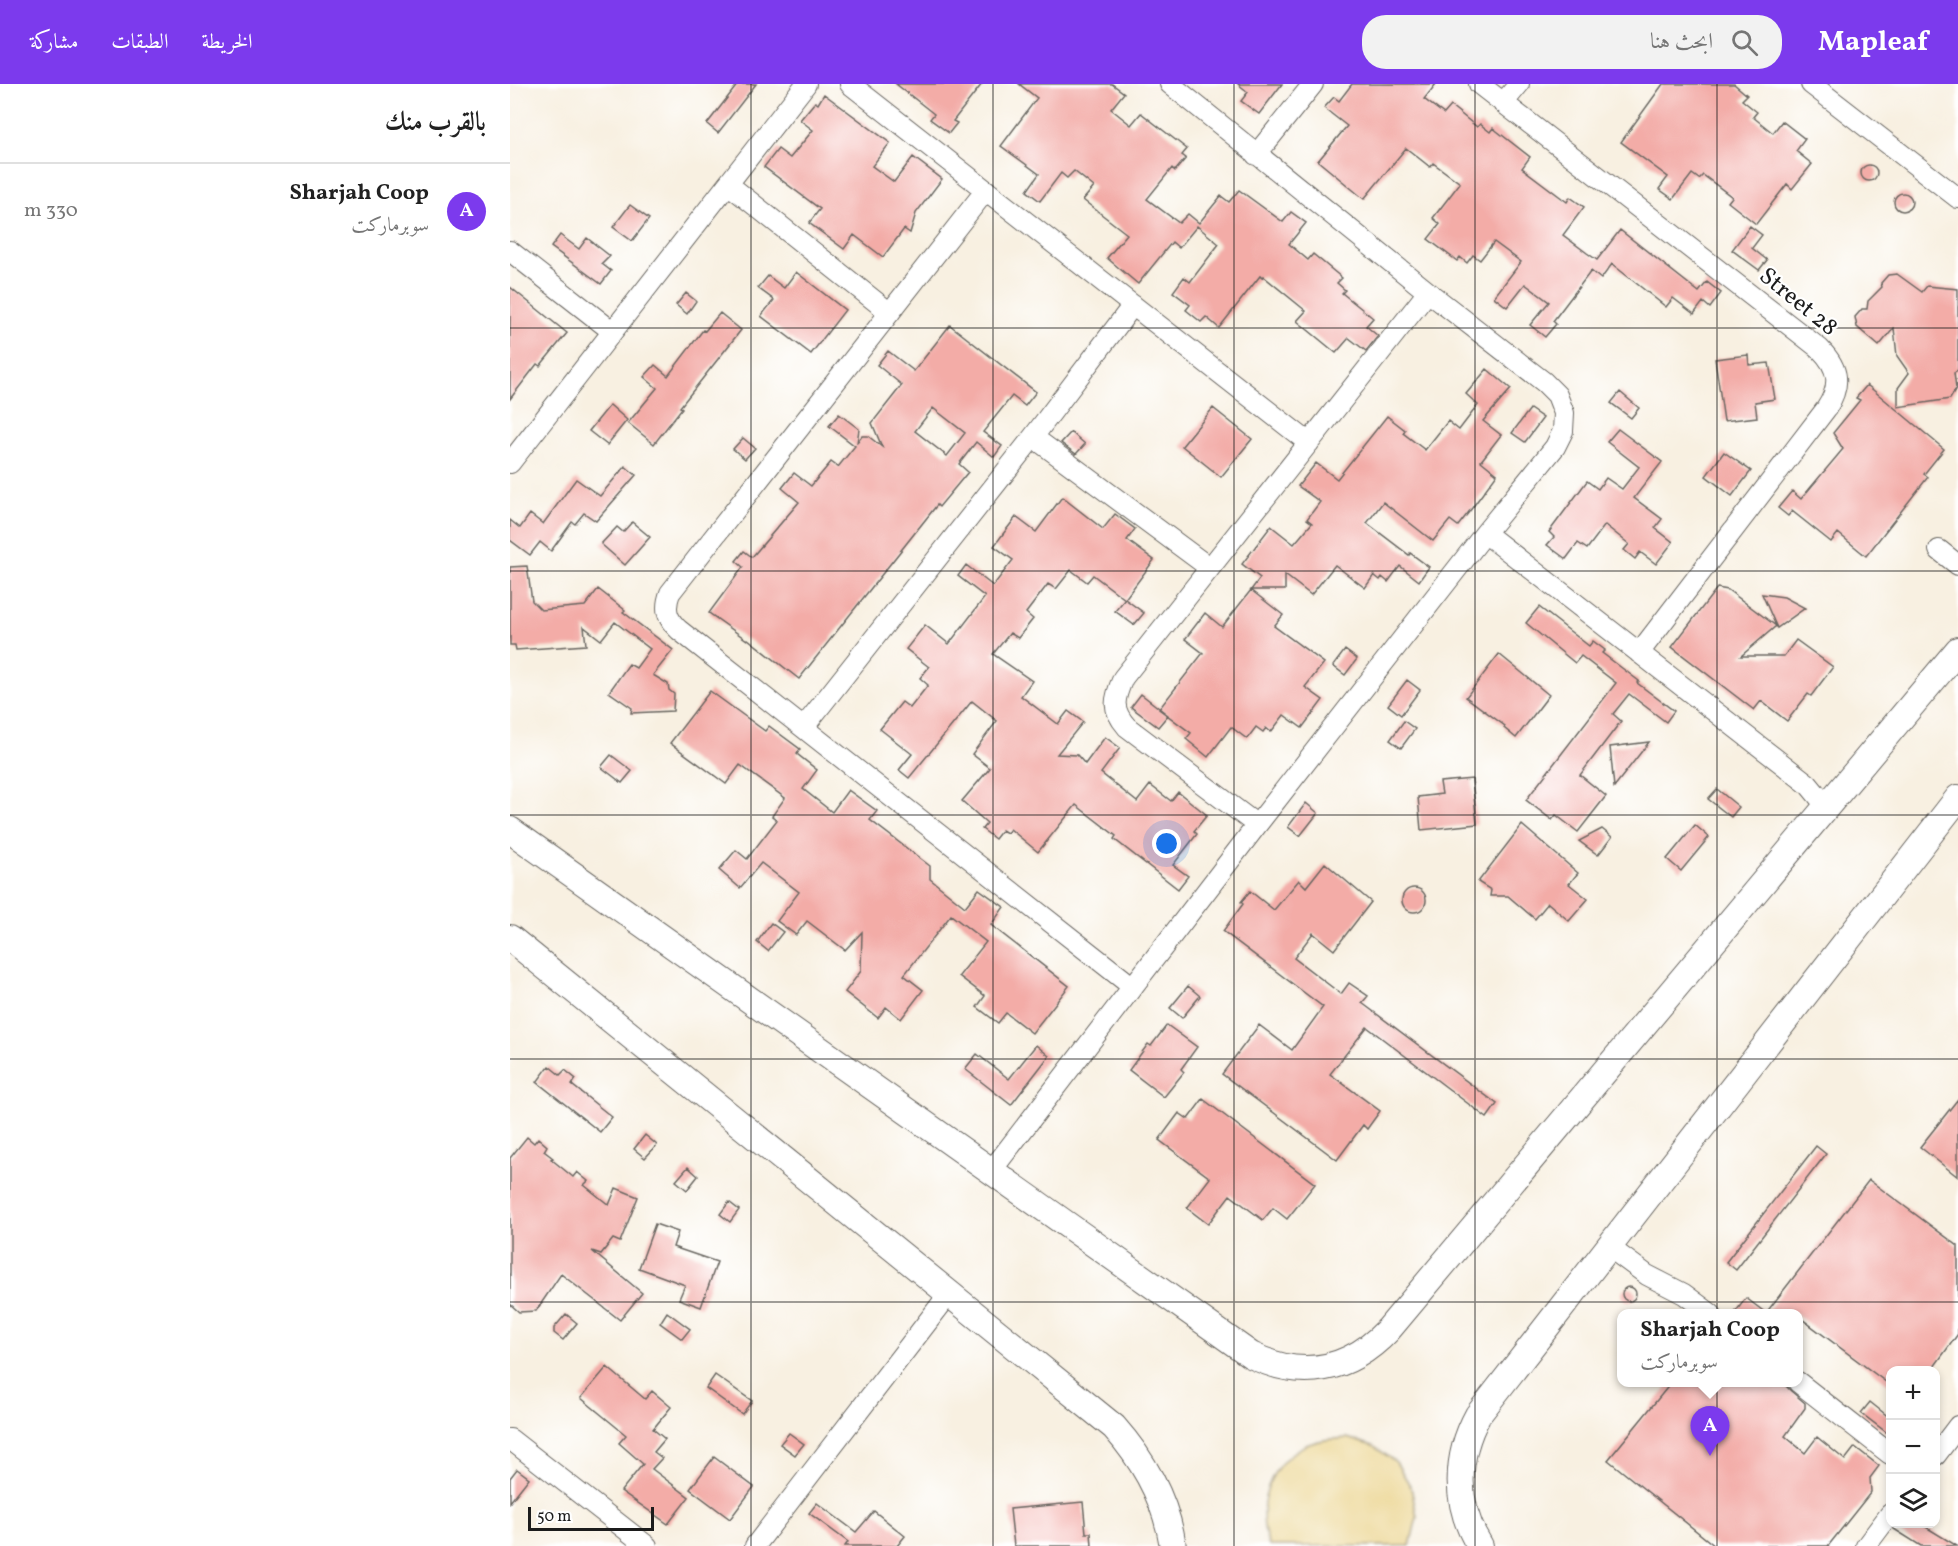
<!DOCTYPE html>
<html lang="ar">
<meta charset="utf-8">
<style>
body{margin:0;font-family:Vollkorn,Amiri,serif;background:#f2f2f2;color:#222;direction:rtl}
.controls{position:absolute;right:18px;bottom:18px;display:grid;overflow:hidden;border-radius:12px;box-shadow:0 3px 9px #0003}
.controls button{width:54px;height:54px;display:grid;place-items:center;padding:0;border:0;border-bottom:2px solid #e0e0e0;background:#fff;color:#222;font:30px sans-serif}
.scale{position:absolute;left:18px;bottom:15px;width:126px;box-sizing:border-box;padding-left:6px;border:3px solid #1c1c1c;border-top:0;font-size:16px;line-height:21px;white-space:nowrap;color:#1c1c1c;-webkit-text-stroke:4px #fff;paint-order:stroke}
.you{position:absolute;left:657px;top:760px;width:21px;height:21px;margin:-15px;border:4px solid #fff;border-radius:50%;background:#1a73e8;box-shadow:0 0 0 9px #1a73e833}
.badge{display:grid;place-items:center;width:39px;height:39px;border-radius:50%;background:#7c3aed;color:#fff;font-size:20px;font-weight:700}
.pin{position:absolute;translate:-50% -50px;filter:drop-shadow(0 2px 3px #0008)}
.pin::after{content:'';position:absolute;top:32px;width:21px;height:18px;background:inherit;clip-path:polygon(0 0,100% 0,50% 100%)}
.popup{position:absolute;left:1107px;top:1225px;width:186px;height:78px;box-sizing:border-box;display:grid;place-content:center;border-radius:12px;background:#fff;filter:drop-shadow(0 2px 4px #0005);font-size:20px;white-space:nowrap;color:#767676}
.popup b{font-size:22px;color:#222}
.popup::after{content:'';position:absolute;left:50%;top:100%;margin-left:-12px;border:12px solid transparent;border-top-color:#fff}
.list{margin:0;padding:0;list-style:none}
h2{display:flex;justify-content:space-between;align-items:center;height:78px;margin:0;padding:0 24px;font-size:26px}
h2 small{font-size:20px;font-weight:400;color:#767676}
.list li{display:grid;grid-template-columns:39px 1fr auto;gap:18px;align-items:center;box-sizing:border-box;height:96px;padding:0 24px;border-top:2px solid #e0e0e0}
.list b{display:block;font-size:22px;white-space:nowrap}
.list p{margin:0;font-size:20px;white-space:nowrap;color:#767676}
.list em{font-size:20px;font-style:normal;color:#767676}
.icon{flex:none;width:33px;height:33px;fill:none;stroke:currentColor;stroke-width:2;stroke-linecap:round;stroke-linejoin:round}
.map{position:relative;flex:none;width:1448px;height:1462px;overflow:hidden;direction:ltr}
header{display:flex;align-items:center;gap:36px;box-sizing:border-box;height:84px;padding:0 30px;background:#7c3aed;color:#fff}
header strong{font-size:28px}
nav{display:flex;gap:33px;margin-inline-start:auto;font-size:21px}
.search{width:420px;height:54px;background:#f2f2f2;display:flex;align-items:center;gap:15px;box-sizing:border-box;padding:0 21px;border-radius:24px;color:#767676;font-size:22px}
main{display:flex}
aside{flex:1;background:#fff}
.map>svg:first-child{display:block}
</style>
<header>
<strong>Mapleaf</strong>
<div class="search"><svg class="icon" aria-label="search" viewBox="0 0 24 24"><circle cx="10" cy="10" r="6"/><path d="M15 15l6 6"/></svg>ابحث هنا</div>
<nav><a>الخريطة</a><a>الطبقات</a><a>مشاركة</a></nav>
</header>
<main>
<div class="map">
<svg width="1448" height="1462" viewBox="0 0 1448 1462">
<rect width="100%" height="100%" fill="#fff"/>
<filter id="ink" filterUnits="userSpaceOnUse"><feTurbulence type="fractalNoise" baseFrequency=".0167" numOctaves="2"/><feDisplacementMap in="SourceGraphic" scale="12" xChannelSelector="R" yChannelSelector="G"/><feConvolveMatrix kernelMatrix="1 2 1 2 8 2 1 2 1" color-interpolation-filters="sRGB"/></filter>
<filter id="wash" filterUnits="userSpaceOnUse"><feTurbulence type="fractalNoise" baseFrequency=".008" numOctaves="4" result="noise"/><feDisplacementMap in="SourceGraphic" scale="24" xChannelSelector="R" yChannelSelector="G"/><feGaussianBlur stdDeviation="1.35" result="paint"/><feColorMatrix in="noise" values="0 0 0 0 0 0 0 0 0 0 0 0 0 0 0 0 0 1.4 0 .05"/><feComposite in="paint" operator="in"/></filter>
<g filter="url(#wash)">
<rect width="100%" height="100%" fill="#f8f0e1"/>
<!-- sand -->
<path fill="#eeda9e" stroke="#857b5d" stroke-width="1.5" d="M837,1354L863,1362L886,1378L901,1403L907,1433L900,1462H759C742,1418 763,1364 814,1356C821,1355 829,1355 837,1354Z"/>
<g id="blocks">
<!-- building -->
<path fill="#f3aca7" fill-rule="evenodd" d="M228,0H246L208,49L197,40Z
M386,0H472L443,37L447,39L439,49L420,35L424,30Z
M509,0H602L614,9L601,25L621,41L631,29L677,65L672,71L676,74L665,87L662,84L637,115L669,139L678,130L689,139L711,112L719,118L729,106L773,138L781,128L796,139L779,160L798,176L803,170L832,194L827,199L835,206L832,209L863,234L856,242L868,252L856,267L839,254L826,269L787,237L796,227L753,192L752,194L750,192L709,244L696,233L691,238L676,226L680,221L663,208L674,193L680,198L709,160L687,142L669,164L662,158L628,200L597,174L617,150L573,116L584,103L564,87L557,94L551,89L530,117L517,107L529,90L491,62L527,14Z
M728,0H772L749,30L731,17L738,8Z
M842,0H926L914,15L934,30L941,22L967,43L970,40L980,48L983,44L1020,73L1012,84L1057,118L1060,113L1074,123L1053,151L1077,169L1087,176L1110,146L1189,208L1197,198L1211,209L1200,224L1193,218L1184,230L1163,214L1156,223L1102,180L1091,195L1081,187L1043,237L1046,240L1035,253L1020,241L1039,218L1015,200L997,223L984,213L1011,178L984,158L970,176L963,171L957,179L950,173L947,177L918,155L930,140L923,134L950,99L923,79L920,83L896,64L854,115L808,77L837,42L814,24L824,13L829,17Z
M1153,0H1224L1237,11L1232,16L1247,28L1243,33L1263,49L1272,37L1295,55L1286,67L1302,80L1282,105L1277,100L1246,140L1218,118L1222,113L1193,91L1189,95L1182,90L1163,115L1149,105L1158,93L1111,58Z
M314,10L380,59L362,82L384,98L403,73L432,95L406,129L400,149L394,145L373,173L344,151L334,165L299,139L310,125L254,83L268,65L280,74L303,46L290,36L305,18L308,20Z
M1351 89a8 8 0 1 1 16 0a8 8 0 1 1-16 0Z
M1384 118a9 9 0 1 1 18 0a9 9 0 1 1-18 0Z
M120,121L139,135L122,157L103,143Z
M1240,142L1252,151L1242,164L1257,176L1249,186L1222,166Z
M50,151L69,165L77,154L100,172L92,180L101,187L91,200L41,163Z
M286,188L335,226L301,270L251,232L264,216L248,204L258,192L274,204Z
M1387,190L1412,208L1417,202L1448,205V287L1444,289L1446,305L1440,315L1388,323V304L1399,289L1387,272L1384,244L1369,262L1347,243L1345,233L1352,225H1357L1358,217L1372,203L1371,199L1378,191Z
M0,203L57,249L30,282L27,280L0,315Z
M176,209L186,217L177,230L166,221Z
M210,229L231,246L170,323L172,324L144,360L118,339L147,304L134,293L145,281L158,292L193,246L195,247Z
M440,241L526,308L515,322L502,312L473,348L492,362L484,373L466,358L449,380L458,388L429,423L427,421L289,595L238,555L237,556L199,529L233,483L226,477L234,467L242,473L289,418L272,404L284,389L301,402L321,378L328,383L345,362L319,342L329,330L349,345L347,359L352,352H358L372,363L362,339L392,301L367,281L378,267L404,287ZM423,324L455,349L437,372L405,347Z
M1238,271L1239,281L1259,279L1265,315L1245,318L1247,333L1214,337L1205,275Z
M977,285L1001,305L973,337L991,351L971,377L987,390L962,424L948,442L940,436L923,457L873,418L857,439L899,471L900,469L919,483L909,497L890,482L878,498L872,493L870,496L864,491L855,504L825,481L801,511L775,491V506H741L750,494L732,480L761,442L784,460L802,439L797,435L810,418L788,402L806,379L827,395L877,332L895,346L893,349L915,366L938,337L949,346L968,321L956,310Z
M1357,301L1434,365L1414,390L1418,393L1356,472L1328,449L1321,458L1282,427L1278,432L1268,424L1282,407L1291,415L1333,365L1323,349L1350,316L1346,314Z
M1110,308L1129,324L1121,334L1101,319Z
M100,321L117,336L97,361L79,347Z
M703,324L742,355L711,393L672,362Z
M1020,325L1033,334L1015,358L1002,349Z
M1108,345L1152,378L1124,414L1152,435L1145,444L1163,458L1146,480L1130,468L1125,475L1114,466L1119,460L1095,441L1077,465L1068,459L1056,475L1037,461L1044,453L1039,448L1077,397L1088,405L1096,394L1112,405L1129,383L1097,358Z
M561,348L575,360L566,370L551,359Z
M233,354L245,364L235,375L223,365Z
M1214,368L1241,387L1222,412L1196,392Z
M115,382L126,391L86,437L74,429L65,440L62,438L41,467L30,458L20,471L0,456V436L10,444L20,430L33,440L66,395L90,412Z
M552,413L593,445L605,430L625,445L617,456L644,476L615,515L583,491L577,498L561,486L546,505L538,500L516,529L523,535L508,554L500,549L483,570L522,597L511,612L548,640L558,627L573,638L547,670L567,671L575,680L595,653L610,664L591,689L627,718L640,701L661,717L668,708L697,731L684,747L687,750L663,781L678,792L668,805L604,755L606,752L566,721L528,768L500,745L497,749L492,746L485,755L472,745L477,739L452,717L480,684L462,670L487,637L462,617L399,694L389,686L402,670L370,645L392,618L400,624L418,601L410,594L419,583L396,565L415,541L439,560L475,513L448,492L456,481L483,502L503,476L484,462L493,450L506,433L526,448Z
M122,438L140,453L115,481L91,460L107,443L113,448Z
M17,482L22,517L31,526L75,522L88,505L115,526L113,528L163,566L143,591L158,600L159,606L164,610L163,627L121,629L122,624L99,608L119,580L126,584L140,565L105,538L91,556L74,543L76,561L6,566L5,561H0V483Z
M1207,504L1218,506L1266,542L1231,572H1274L1286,556L1323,583L1301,612L1298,610L1277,637L1251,617L1244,626L1162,563Z
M741,506L773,531L764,542L814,579L795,603L813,616L792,644L774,631L761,648L756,644L753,648L746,643L737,655L721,643L698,673L676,655L681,649L649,625L693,569L675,555L695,529L712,543Z
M1252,510L1274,513L1295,524L1267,544Z
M615,515L634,529L624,541L605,527Z
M1029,523L1079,562L1083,557L1095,566L1092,569L1129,597L1127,599L1164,627L1156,638L1119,610L1103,630L1111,637L1070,691L1096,712L1068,748L1046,731L1042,736L1016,716L1106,599L1071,572L1065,579L1016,539Z
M835,566L847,575L835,591L823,582Z
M989,570L1039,611L1006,654L994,644L995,642L956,613Z
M897,596L910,606L891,631L878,621Z
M200,607L255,647L259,642L290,665L287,670L307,686L293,705L322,728L338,706L367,727L360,736L420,782V795L455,823L469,805L494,823L481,841L559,902L522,949L496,929L488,939L467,923L475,912L449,892L476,858L441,831L394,891L413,906L391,935L376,923L368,934L335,908L351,887L352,848L335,866L297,837L286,851L267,837L289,808L251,779L230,804L209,786L226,766L237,775L267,736L262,732L275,714L230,681L216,700L160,659Z
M631,610L658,631L648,643L621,623Z
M894,637L905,645L891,664L880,656Z
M1139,658L1104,703L1100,663Z
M101,671L122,687L112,699L91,683Z
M962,695L967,740L911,746L908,713L932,710L930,698Z
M1207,705L1229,723L1221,733L1198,715Z
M796,719L808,729L790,752L778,743Z
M1012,741L1068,789L1059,800L1078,815L1059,837L1038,819L1025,835L998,812H980L981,806L968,798Z
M1185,741L1199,753L1171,787L1157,775Z
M1092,745L1102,753L1088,771L1069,757Z
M815,779L861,818L824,866L803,849L784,874L831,910L839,899L858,912L852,919L987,1020L977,1034L857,943L820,990L870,1027L857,1045L853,1041L827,1076L712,990L749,941L782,966L813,923L713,847L733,820L731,818L740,807L764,826L789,796L796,803Z
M892 816a12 12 0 1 1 24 0a12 12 0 1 1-24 0Z
M261,839L273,848L258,867L247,858Z
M678,902L690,912L672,934L660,924Z
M657,941L687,963L671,985L674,988L654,1013L619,986L638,960L641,962Z
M526,961L539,972L501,1021L455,985L467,970L499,995Z
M39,982L50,991L55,986L66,995L62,1001L102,1033L90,1048L27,998Z
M693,1015L805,1100L777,1135L763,1124L753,1136L720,1111L698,1140L677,1124L700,1094L649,1056L669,1029L678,1035Z
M1448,1015V1093L1410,1063Z
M135,1051L147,1061L135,1074L124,1065Z
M17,1053L24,1059L28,1054L37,1062L34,1067L43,1074L41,1075L63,1093L67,1088L78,1097L74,1101L99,1121L106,1104L128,1113L110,1158L103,1155L91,1170L82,1167L132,1209L110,1236L51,1190L26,1227L9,1228L0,1220V1074Z
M1306,1062L1316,1070L1226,1186L1216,1178Z
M178,1083L188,1092L177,1106L166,1097Z
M1359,1096L1448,1162V1250L1421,1287H1380V1301L1288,1232V1230H1224L1236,1214L1256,1229Z
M219,1118L229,1126L220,1138L210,1130Z
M145,1140L168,1148L163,1163L207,1178L191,1223L169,1215L175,1201L129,1184Z
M1112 1210a7 7 0 1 1 14 0a7 7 0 1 1-14 0Z
M157,1228L180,1245L172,1255L150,1239Z
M56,1230L67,1239L53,1256L44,1249V1244Z
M97,1283L135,1315L142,1307L161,1323L143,1345L155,1355L144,1368L152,1374L142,1385L179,1413L158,1440L111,1407L133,1380L109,1359L116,1351L71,1314Z
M205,1291L242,1317L232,1330L196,1304Z
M1161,1299H1273L1281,1307L1295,1319V1324L1275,1352L1295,1369L1307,1353L1335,1376L1345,1363L1369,1382L1360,1394L1361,1408L1318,1462H1205L1098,1376Z
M1360,1318L1380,1334V1351L1351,1329Z
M279,1349L294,1360L285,1371L270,1360Z
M204,1373L244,1403L220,1435L180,1405Z
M7,1385L19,1394L0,1418V1394Z
M573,1418L576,1449H581L582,1462H504L500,1425Z
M307,1419L346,1448L364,1427L395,1452L387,1462H335L338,1458L299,1429Z
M1388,1440H1411L1447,1462H1411L1384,1445Z"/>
</g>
</g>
<g filter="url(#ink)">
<use href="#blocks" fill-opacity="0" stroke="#696661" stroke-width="1.5"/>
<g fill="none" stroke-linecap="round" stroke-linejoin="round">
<defs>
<path id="minor" d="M340,0L799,359
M969,0L1310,265C1330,285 1331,302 1316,325L1129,569
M1301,0L1448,114
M994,18L1009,0
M746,71L803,0
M218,100L380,229
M476,106L160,509C154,525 157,535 169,546L623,903
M0,167L102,247
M523,353L700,484
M0,379L296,0
M975,449L1298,700L1317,723
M1429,466L1448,481
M294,643L523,353L623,221
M747,741L617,643C601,625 604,615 613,594L918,208
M482,1086L747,741L975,449L1045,363L1053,347L1054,329L1047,311L1034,298L918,208L660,0
M1099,1163L1137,1191L1174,1210L1201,1230
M1288,1298L1380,1370
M0,1355L137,1462
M1426,1371L1448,1342
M245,1462L439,1210
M1356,1462L1380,1430"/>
<path id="major" d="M0,746L741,1271C792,1296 839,1287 878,1246L1448,566
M0,854L604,1343C635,1378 656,1416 663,1462
M970,1462C944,1421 945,1373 968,1331L1448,714"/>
</defs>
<!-- minor casing -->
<use href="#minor" stroke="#696661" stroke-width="22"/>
<!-- major casing -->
<use href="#major" stroke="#696661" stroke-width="28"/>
<!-- minor -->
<use href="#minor" stroke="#fff" stroke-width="20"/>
<!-- major -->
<use href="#major" stroke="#fff" stroke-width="26"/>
</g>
</g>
<!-- grid -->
<path fill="none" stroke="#1c1c1c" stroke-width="1.5" stroke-opacity="0.55" d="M241,0V1462M483,0V1462M724,0V1462M965,0V1462M1207,0V1462M0,244H1448M0,487H1448M0,731H1448M0,975H1448M0,1218H1448"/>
<g text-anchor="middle" stroke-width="4.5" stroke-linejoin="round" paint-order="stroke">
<!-- street labels -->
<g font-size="24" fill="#1c1c1c" stroke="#fff">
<text transform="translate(1289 217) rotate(39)" y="8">Street 28</text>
</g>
</g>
</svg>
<div class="controls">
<button>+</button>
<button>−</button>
<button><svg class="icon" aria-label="layers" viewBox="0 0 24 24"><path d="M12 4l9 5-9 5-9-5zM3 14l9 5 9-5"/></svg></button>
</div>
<div class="scale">50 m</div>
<div class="you"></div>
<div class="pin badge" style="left:1200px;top:1372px">A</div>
<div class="popup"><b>Sharjah Coop</b>سوبرماركت</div>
</div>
<aside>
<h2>بالقرب منك<small></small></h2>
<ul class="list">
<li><span class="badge">A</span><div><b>Sharjah Coop</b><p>سوبرماركت</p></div><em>330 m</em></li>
</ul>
</aside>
</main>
